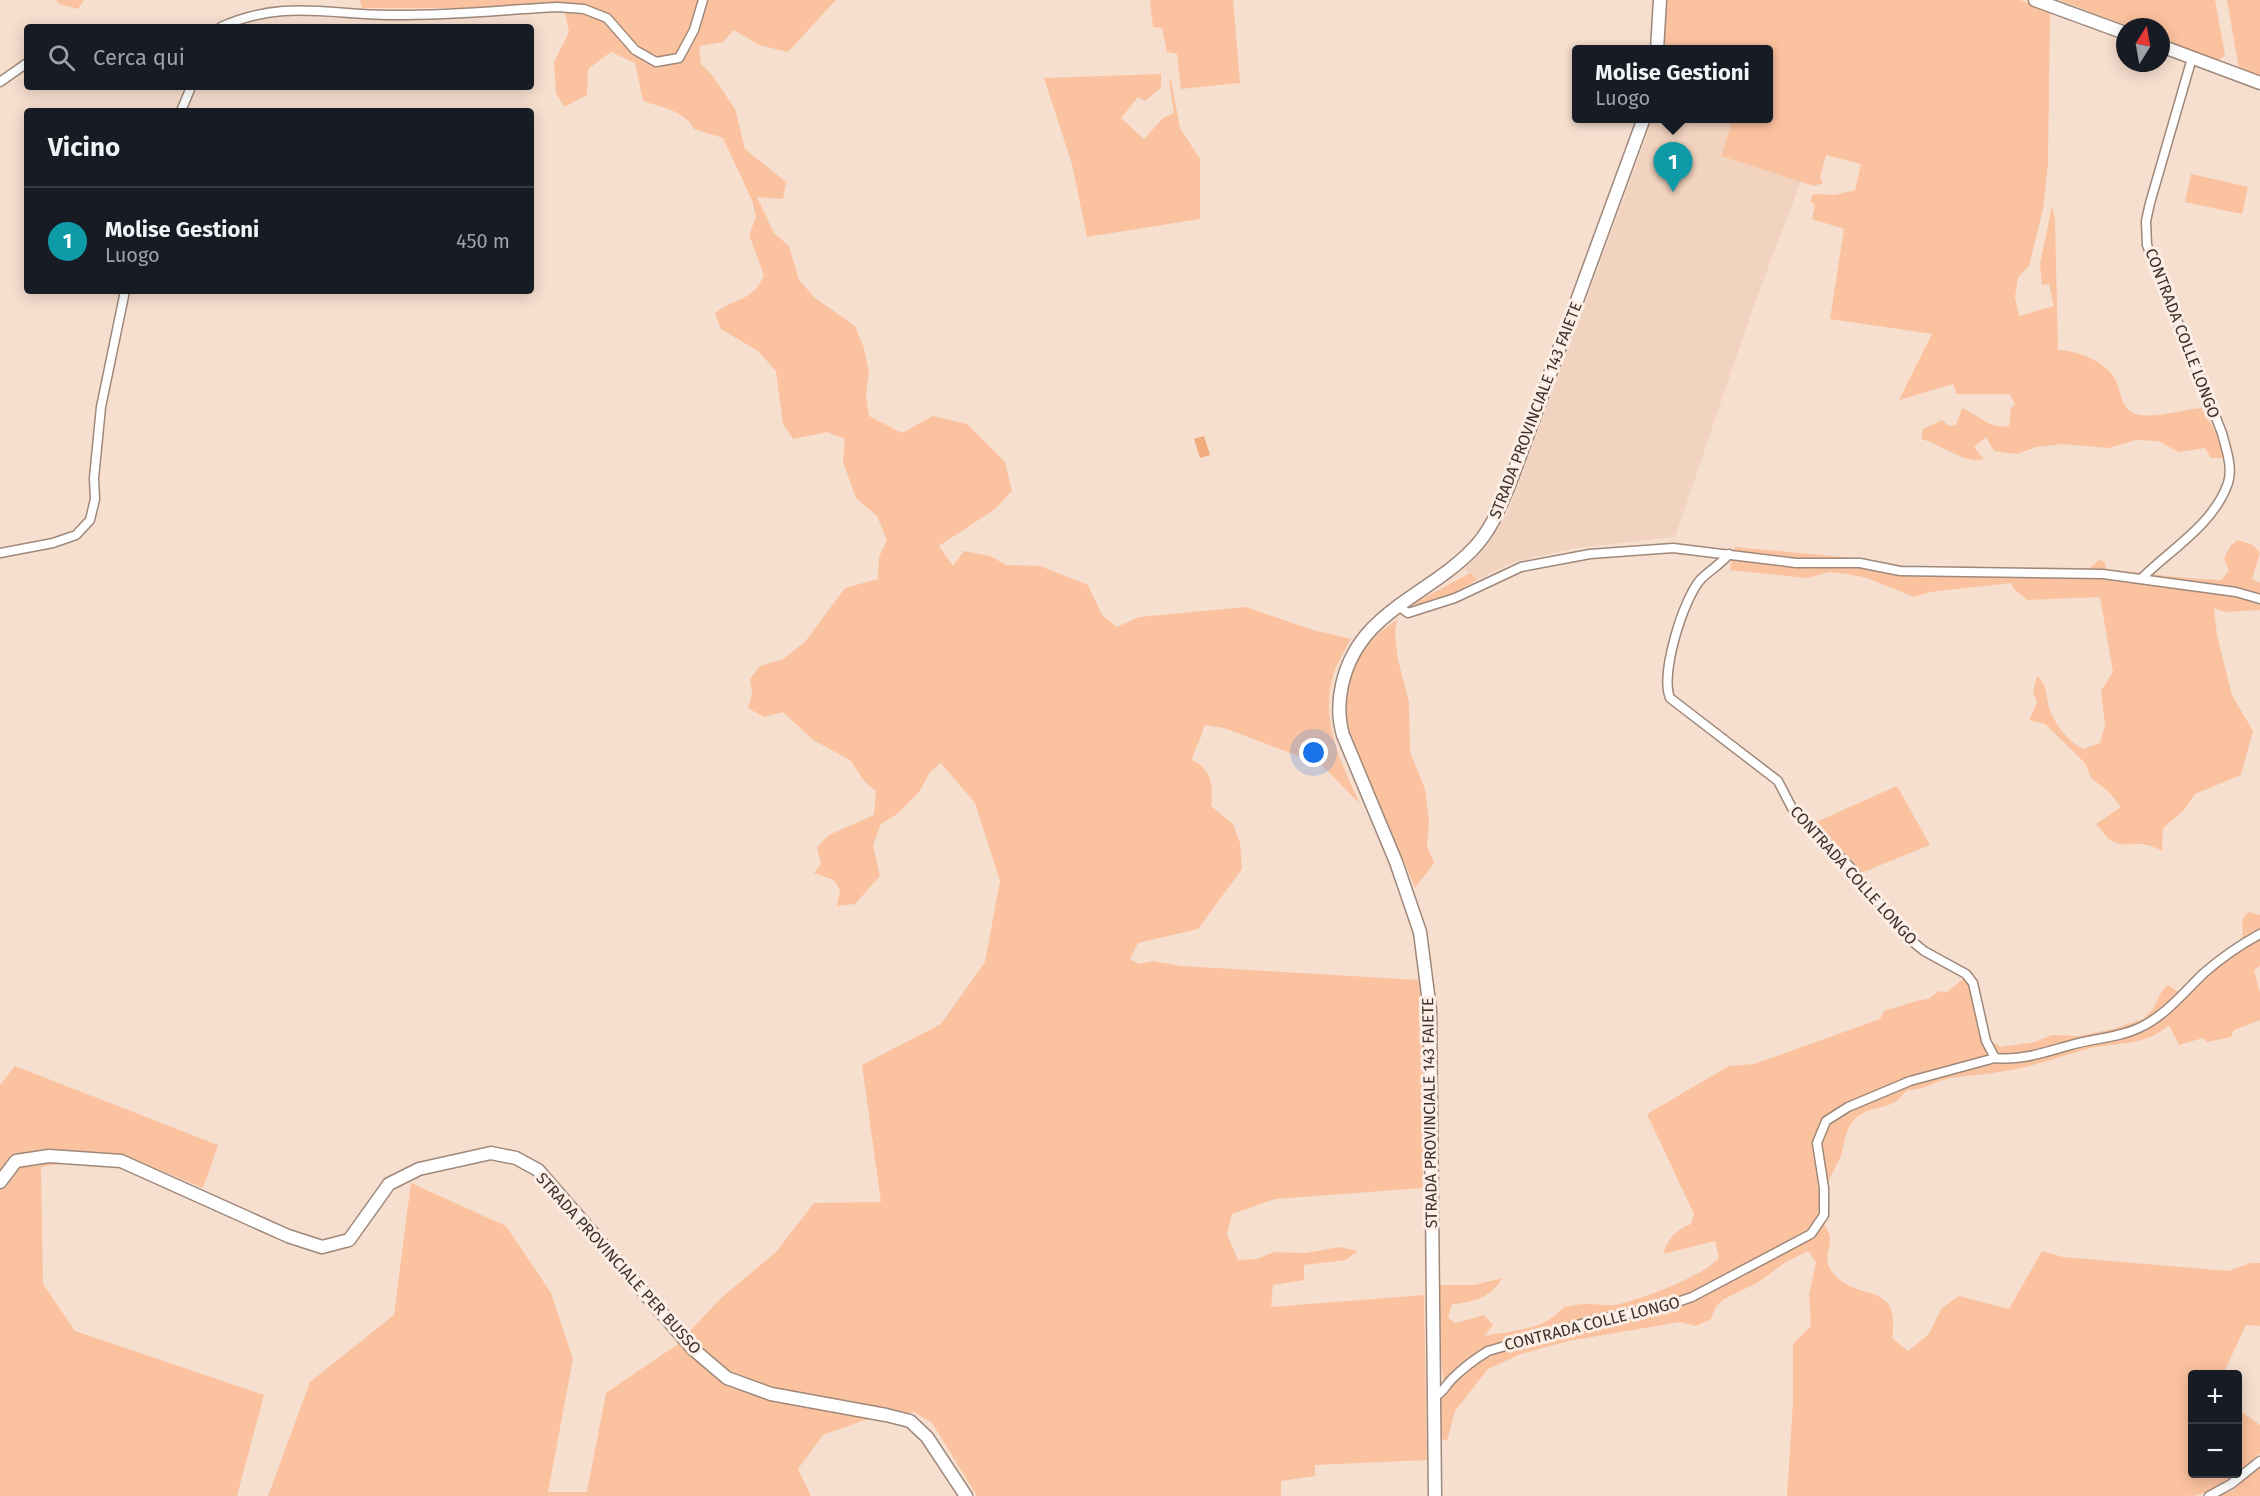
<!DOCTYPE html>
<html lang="it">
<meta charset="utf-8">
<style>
body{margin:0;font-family:"Fira Sans",sans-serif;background:#242831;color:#f1f3f6}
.controls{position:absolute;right:18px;bottom:18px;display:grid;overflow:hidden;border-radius:6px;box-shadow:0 3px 15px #0003}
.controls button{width:54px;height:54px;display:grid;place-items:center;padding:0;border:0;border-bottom:2px solid #363941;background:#171b24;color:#f1f3f6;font:30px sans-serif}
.compass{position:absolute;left:2116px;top:18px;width:54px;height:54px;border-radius:50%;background:#171b24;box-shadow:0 3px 15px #0003;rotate:11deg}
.you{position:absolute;left:1314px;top:753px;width:21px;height:21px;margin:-15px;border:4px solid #fff;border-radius:50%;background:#1a73e8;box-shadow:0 0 0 9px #1a73e833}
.badge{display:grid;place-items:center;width:39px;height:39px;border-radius:50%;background:#90b4b8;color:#fff;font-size:20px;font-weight:700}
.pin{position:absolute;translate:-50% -50px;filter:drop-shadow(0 2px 3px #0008)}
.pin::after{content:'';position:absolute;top:32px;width:21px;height:18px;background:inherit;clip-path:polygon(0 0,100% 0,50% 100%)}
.popup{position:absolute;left:1572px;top:45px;width:201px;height:78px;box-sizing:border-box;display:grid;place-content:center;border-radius:6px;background:#171b24;filter:drop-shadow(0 2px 4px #0005);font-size:20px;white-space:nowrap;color:#9ea1a6}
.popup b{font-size:22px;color:#f1f3f6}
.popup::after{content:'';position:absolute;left:50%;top:100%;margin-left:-12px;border:12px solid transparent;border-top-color:#171b24}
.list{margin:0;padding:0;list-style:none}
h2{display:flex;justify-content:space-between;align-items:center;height:78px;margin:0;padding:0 24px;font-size:26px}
h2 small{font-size:20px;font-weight:400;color:#9ea1a6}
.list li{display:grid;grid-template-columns:39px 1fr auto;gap:18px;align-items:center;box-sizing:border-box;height:108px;padding:0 24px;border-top:2px solid #363941}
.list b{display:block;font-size:22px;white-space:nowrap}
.list p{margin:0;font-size:20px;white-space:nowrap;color:#9ea1a6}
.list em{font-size:20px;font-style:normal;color:#9ea1a6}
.icon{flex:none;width:33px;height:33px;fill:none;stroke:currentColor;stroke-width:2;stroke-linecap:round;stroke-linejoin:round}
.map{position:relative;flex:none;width:2260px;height:1496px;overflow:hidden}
.search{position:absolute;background:#171b24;box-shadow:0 3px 15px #0003;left:24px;top:24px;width:510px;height:66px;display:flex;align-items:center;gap:15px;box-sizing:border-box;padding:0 21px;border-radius:6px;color:#9ea1a6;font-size:22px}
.panel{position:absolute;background:#171b24;box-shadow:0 3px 15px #0003;left:24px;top:108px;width:510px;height:186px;border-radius:6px}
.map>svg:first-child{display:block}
</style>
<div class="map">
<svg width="2260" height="1496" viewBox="0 0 2260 1496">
<rect width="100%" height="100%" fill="#f7dfcf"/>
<!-- built -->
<path fill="#f1d3bf" d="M1723,118L1733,122L1721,156L1801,181L1753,308L1675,537L1575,548L1514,562L1478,579L1464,569L1488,545L1509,510L1653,119Z"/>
<!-- green -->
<path fill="#fbc29f" d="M56,0H84L78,9L59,4Z
M360,0H836L788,52L759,45L734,30L723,42L699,46L701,64L712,75L735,109L745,149L786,182L783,199L757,197L774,233L789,246L799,280L815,298L855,326L864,348L869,373L866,395L869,416L902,433L933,416L967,424L1005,462L1012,491L995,509L939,546L953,566L964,551L990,556L1006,565L1040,566L1088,585L1102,615L1117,627L1139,617L1246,607L1313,630L1351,639C1345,650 1338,661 1334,673C1319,719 1341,763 1360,804L1322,765L1224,728L1204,725C1202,739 1195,747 1192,760C1212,769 1213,786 1211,806L1233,824L1240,843L1242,869L1198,929L1138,943L1130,959L1139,964L1153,961L1181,966L1419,980L1422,997L1424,1040L1423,1188L1275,1199L1232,1214L1227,1234L1238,1260L1257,1259L1274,1252L1306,1253L1339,1247L1358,1251L1346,1260L1304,1265V1280L1273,1285L1271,1307L1424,1295L1427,1460L1315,1465V1476L1281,1481V1496H977L932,1423L914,1412L865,1420L823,1435L798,1469L811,1496H268L310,1382L394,1315L411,1183L506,1226L551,1293L573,1359L548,1492H587L606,1393L678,1344L720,1299L776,1252L814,1203L881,1202L862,1065L941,1024L985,962L1000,881L975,803L941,763L930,772L919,792L897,814L881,824L873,845L880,876L855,904L837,906L840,890L834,880L814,873L821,864L817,847L829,835L874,815L876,791L865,782L850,760L813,740L783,712L764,717L748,708L752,694L750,679L760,666L783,659L805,642L845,588L878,579L879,557L887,540L877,516L856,498L843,462L845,439L827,432L793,439L783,424L776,371L758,351L721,329L715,313C736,297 753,302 764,275L749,235L756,217L752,200L723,138L694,129C686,111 660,107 643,101L635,63L611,52L588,69L587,95L564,107L556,93L554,62L569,32L563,3L458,8H362Z
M1150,0H1233L1240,83L1181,89L1177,54L1167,52L1162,28L1153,27Z
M1667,0H2020L2050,10L2048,164L2043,209L2029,266L2018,277L2015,297L2019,316L2054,306L2049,284L2042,285L2040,264L2052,206L2055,218L2058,350C2077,350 2106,362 2115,379C2121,390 2121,410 2136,414C2157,419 2180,410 2201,408L2220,439L2224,458H2211L2205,448L2179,452L2158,441L2136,440L2109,448L2062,444L2036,447L2017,454L1994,451L1986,437L1974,447L1984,459C1965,465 1940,443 1921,439L1923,429L1942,420L1949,426L1956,425L1962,408C1978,415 1992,430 2009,426L2011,408L2015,404L2010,394H1957L1953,384L1899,400L1932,334L1830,319L1844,229L1812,219L1815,205L1810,201L1813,194L1835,195L1855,190L1861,164L1826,155L1820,177L1823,183L1814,186L1721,156L1732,122L1723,119L1769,118V50H1664Z
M2059,0H2215L2225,55L2218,61L2161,39V27H2130Z
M2227,0H2260V77L2239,69Z
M1161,74V88L1145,101L1138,97L1121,118L1144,139L1163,118L1174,113L1169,81L1171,80L1180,128L1200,159V219L1087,237L1072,164L1044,78Z
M2191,174L2248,187L2242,214L2185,202Z
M2238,540L2253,545L2260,553L2252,579L2260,583V610L2225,612L2214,608L2217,635L2232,695L2253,731L2241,775L2195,794L2184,810L2163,828L2162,851C2138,837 2128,850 2112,841C2106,838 2101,829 2096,824L2121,807L2110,793L2091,778L2085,763L2045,724L2029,720L2037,703L2033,691L2037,676C2047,684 2046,696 2049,708C2055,724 2067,741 2083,749L2100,743L2105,726L2101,691L2113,672L2100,597L2027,600L2014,589L2011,583L1930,592L1914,597L1867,578L1847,574L1829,572L1807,578L1730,570L1735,547L1865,559L1907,566L2090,568L2099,560L2105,562L2106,570C2145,572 2182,579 2221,580L2229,571L2224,558L2231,545Z
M1470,573L1478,579C1460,590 1432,608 1411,605Z
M1397,620L1395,633L1398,660L1409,702L1410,752L1425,789L1429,822L1427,846L1434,863L1415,888C1401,853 1385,818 1370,782C1360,760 1348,737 1346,712C1342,675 1366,638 1397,620Z
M1897,786L1930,845L1861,873L1816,822Z
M2249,912L2260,915V966L2254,970L2260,993V1020L2234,1030L2231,1037L2207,1042L2203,1038L2179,1045L2169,1025C2146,1046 2118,1042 2091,1048C2064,1055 2038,1065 2011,1070C1991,1074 1971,1075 1951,1078C1933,1081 1926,1090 1908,1090C1903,1093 1900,1099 1895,1102C1881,1110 1868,1106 1854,1120C1844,1130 1845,1146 1840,1158C1830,1180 1822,1186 1821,1213C1821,1223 1830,1230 1830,1239C1830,1252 1822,1261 1833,1273C1859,1304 1901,1279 1892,1338L1908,1351L1928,1335L1942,1308L1959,1296L2009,1309L2042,1251L2063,1257L2228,1271L2251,1263H2260V1326L2246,1325L2223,1374H2192V1474H2238V1409L2260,1425V1453L2233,1479L2217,1489L2194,1496H1787L1793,1402V1344L1811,1326L1809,1295L1816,1262L1808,1251L1786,1262L1757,1283L1724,1299L1716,1306L1711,1319L1696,1326L1680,1322L1568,1341L1521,1354L1488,1369L1455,1411L1447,1441L1442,1439L1439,1384L1444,1381C1438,1348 1442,1317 1438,1285H1475L1502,1278C1493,1297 1471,1303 1452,1304L1448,1318L1456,1323L1484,1315L1493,1325L1484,1336C1513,1330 1543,1331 1564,1307C1572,1306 1582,1303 1591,1304C1600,1304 1609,1307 1619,1304C1643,1299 1705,1275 1719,1258L1715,1241L1663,1254C1669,1237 1675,1231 1691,1224L1694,1214L1647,1114L1729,1066L1754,1064L1880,1019L1885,1010C1900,1008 1915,999 1929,999L1939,991L1947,992L1964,978L1970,983L1980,1035L1986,1050L1996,1043L2000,1047L2035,1042L2052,1035L2079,1036L2113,1029L2143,1019L2153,1009L2162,991L2168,985L2179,992L2194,975L2206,976C2219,966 2236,957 2241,942C2246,931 2237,919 2249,912Z
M15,1066L218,1145L203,1188L122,1154L41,1167L43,1284L75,1331L264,1395L237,1496H0V1085Z
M2260,1465V1496H2215L2232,1491Z"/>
<!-- water -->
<path fill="#f2ab7d" d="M1204,436L1210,455L1200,458L1194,439Z"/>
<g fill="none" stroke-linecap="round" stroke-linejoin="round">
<defs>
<path id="street" d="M221,27C280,0 326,14 388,15C444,16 501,10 557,7L584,9L607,18L635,50L656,62L679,58L694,30L703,0
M0,82L27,63
M181,111L191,87
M0,553L53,543L76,535L90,520L95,499L94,478L101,407L125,291
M1729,554C1721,564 1710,570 1701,579C1683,599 1660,674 1670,698L1778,781L1792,808L1853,870L1907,937L1924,951L1966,974L1973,983L1986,1041L1995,1058C2021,1061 2045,1052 2071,1045C2094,1038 2119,1038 2141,1027C2166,1015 2184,992 2204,973C2221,958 2240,945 2260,934
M2142,578C2171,549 2214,524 2228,483C2233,467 2226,449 2222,433L2147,245L2146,221L2150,203L2192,58
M1398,606L1408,613L1455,598L1521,567L1590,554L1673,548L1796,563H1860L1900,571L2103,574L2236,592L2260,599
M1434,1397C1443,1393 1445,1386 1452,1379C1463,1368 1475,1359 1488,1351L1595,1320L1666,1306L1692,1297L1811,1234L1824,1215V1188L1817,1143L1826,1121L1848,1107L1910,1081L1995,1058
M2209,1496L2231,1484L2260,1461"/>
<path id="secondary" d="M2035,0L2125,33
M2161,46L2260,83
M1657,50L1660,0
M0,1182L16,1161L49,1156L121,1161L288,1236L322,1247L349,1240L389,1184L419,1169L491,1153L516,1158L538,1170L693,1349L727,1378L771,1394L886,1415L910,1421L927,1437L966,1496
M1435,1496L1430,1010L1420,932L1396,862L1343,735C1338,718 1338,703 1342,685C1358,612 1425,598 1472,550C1491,531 1500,507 1510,483L1644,118"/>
</defs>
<!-- street casing -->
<use href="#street" stroke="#9e887a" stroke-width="11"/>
<!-- secondary casing -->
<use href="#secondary" stroke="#9e887a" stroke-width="15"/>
<!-- street -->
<use href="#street" stroke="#fff" stroke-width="8"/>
<!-- secondary -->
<use href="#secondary" stroke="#fff" stroke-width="12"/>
</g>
<g text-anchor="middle" stroke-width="6" stroke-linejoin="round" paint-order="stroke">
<!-- street labels -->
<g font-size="16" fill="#3b322c" stroke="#fdeee5">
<text transform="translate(2183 333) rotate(69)" y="6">CONTRADA COLLE LONGO</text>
<text transform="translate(1535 410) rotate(-69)" y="6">STRADA PROVINCIALE 143 FAIETE</text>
<text transform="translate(1854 875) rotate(48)" y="6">CONTRADA COLLE LONGO</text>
<text transform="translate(1429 1113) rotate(-91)" y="6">STRADA PROVINCIALE 143 FAIETE</text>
<text transform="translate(619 1263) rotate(48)" y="6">STRADA PROVINCIALE PER BUSSO</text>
<text transform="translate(1592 1323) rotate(-14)" y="6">CONTRADA COLLE LONGO</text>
</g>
</g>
</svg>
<div class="controls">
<button>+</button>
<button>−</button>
</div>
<svg class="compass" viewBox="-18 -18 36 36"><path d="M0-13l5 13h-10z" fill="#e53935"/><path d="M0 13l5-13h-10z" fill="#9ea1a6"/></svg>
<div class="you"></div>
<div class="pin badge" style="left:1673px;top:192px;background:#0f9aa8">1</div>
<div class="popup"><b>Molise Gestioni</b>Luogo</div>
<div class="search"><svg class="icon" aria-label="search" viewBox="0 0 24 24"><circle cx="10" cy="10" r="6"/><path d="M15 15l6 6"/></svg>Cerca qui</div>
<section class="panel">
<h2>Vicino<small></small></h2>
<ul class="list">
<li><span class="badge" style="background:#0f9aa8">1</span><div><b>Molise Gestioni</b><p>Luogo</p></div><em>450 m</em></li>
</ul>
</section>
</div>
